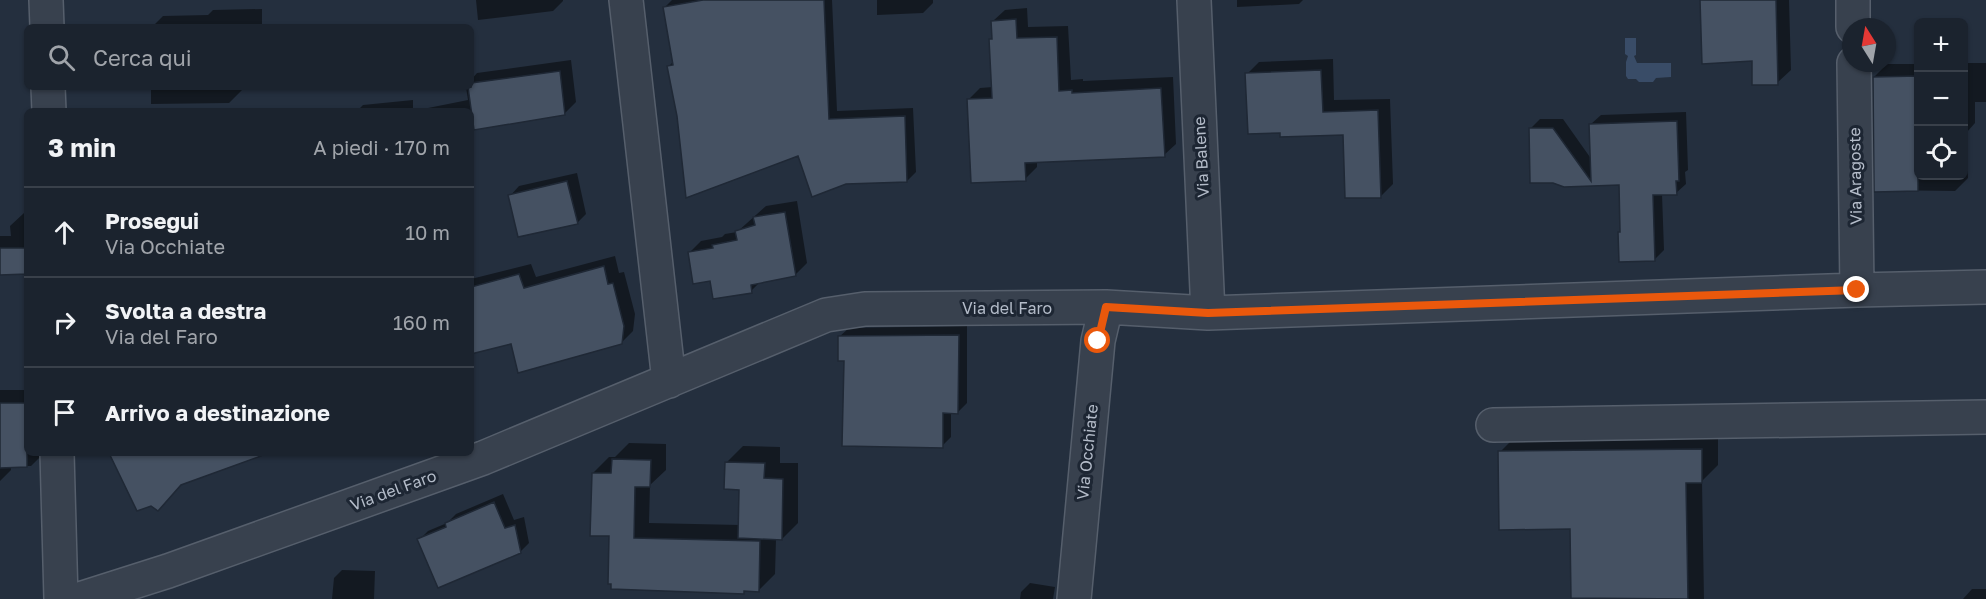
<!DOCTYPE html>
<html lang="it">
<meta charset="utf-8">
<style>
body{margin:0;font-family:"Golos Text",sans-serif;background:#242b36;color:#f1f3f6}
.controls{position:absolute;right:18px;top:18px;display:grid;overflow:hidden;border-radius:9px;box-shadow:0 2px 4px #0004}
.controls button{width:54px;height:54px;display:grid;place-items:center;padding:0;border:0;border-bottom:2px solid #39404a;background:#1b232e;color:#f1f3f6;font:30px sans-serif}
.compass{position:absolute;left:1842px;top:18px;width:54px;height:54px;border-radius:50%;background:#1b232e;box-shadow:0 2px 4px #0004;rotate:349deg}
.stop{position:absolute;width:18px;height:18px;margin:-14px;border:4px solid #ea580c;border-radius:50%;background:#fff}
.stop.end{background:#ea580c;border-color:#fff;box-shadow:0 2px 6px #0008}
.list{margin:0;padding:0;list-style:none}
h2{display:flex;justify-content:space-between;align-items:center;height:78px;margin:0;padding:0 24px;font-size:26px}
h2 small{font-size:20px;font-weight:400;color:#a0a4aa}
.list li{display:grid;grid-template-columns:39px 1fr auto;gap:18px;align-items:center;box-sizing:border-box;height:90px;padding:0 24px;border-top:2px solid #39404a}
.list b{display:block;font-size:22px;white-space:nowrap}
.list p{margin:0;font-size:20px;white-space:nowrap;color:#a0a4aa}
.list em{font-size:20px;font-style:normal;color:#a0a4aa}
.icon{flex:none;width:33px;height:33px;fill:none;stroke:currentColor;stroke-width:2;stroke-linecap:round;stroke-linejoin:round}
.map{position:relative;flex:none;width:1986px;height:599px;overflow:hidden}
.search{position:absolute;background:#1b232e;box-shadow:0 2px 4px #0004;left:24px;top:24px;width:450px;height:66px;display:flex;align-items:center;gap:15px;box-sizing:border-box;padding:0 21px;border-radius:9px;color:#a0a4aa;font-size:22px}
.panel{position:absolute;background:#1b232e;box-shadow:0 2px 4px #0004;left:24px;top:108px;width:450px;height:348px;border-radius:9px}
.map>svg:first-child{display:block}
</style>
<div class="map">
<svg width="1986" height="599" viewBox="0 0 1986 599">
<rect width="100%" height="100%" fill="#242f3e"/>
<!-- water -->
<path fill="#394c67" d="M1625,38H1636V55L1634,56L1637,63H1671V77L1656,78L1653,82H1639L1636,79H1628L1626,76V62L1628,56L1625,54Z"/>
<!-- shadow -->
<path fill="#0007" d="M476,0H563V1L553,11L478,20Z
M672,0H832L837,111L913,108L916,172L907,181L799,154L679,116L669,66L674,61L664,8Z
M877,0H933V3L923,13L877,15Z
M1237,0H1303L1299,4L1237,7Z
M1702,0H1789L1791,70L1777,83L1754,60Z
M1027,8L1028,27L1068,26L1071,80L1083,79V81L1173,77L1176,144L1164,155L1037,161V167L1025,179L968,100L980,88L993,87L991,40L993,37V21L1005,10Z
M262,9V27H152L163,16L208,15L213,10Z
M1333,59L1334,100L1390,99L1393,184L1381,196L1344,133L1247,74L1259,62Z
M571,60L576,102L564,114L471,130V111H357L363,105L413,100V111L468,100L466,87H471V80L477,73Z
M1964,63H1986V102H1975V123L1967,132L1968,178L1955,191L1876,190L1874,77L1887,64H1918V176H1964Z
M151,87H242V90L229,103L151,104Z
M1686,112L1688,170L1685,172L1686,184L1676,193L1662,194L1664,250L1655,259L1619,232L1622,230L1620,183L1564,185L1530,129L1540,119H1563L1592,160L1591,124L1601,115Z
M577,173L586,214L577,223L510,196L519,186Z
M797,201L807,263L795,275L761,281L751,291L711,279L689,253L701,241L722,237L725,234L737,232L766,206Z
M24,213H27V273H0V236H11L10,226Z
M615,256L619,273L624,272L635,314L633,331L621,343L512,342L471,353V279L531,264L536,277Z
M967,326V403L958,412H951V437L942,446L845,360L839,337L849,328Z
M0,390H27V453H44L31,466H11V470L0,481Z
M1718,433V465L1702,481L1704,599H1590L1572,528L1500,452L1516,436Z
M629,443L666,444V470L650,485L649,523L740,525L741,489L727,462L743,446L780,447V463H798V523L782,539H776L775,574L759,590H746L744,592L611,534L593,473L609,457H615Z
M503,494L514,520L524,517L529,543L520,552L419,540L428,531L447,523L456,514Z
M342,570L375,571L374,599H332L334,578Z
M1030,583L1055,587L1053,599H1020L1021,592Z
M1972,589H1986V599H1963Z"/>
<!-- building -->
<path fill="#455162" stroke="#1f2835" stroke-width="1.5" d="M703,0H824L829,119L905,116L907,182L846,184L812,197L798,156L686,198L677,116L667,66L673,65L663,7Z
M1700,0H1776L1778,85H1752V61L1702,64Z
M1016,19L1017,38L1057,37L1059,91L1072,90V93L1161,88L1165,157L1025,163L1026,181L971,183L967,99L992,98L989,39H992L991,21Z
M1321,70L1323,112L1378,110L1381,198H1345L1343,135L1280,137V133L1248,134L1245,73Z
M560,71L565,115L474,130L468,87H471V83Z
M1918,76V191L1874,192L1873,77Z
M1677,121L1679,181H1676L1677,195H1653L1655,261L1619,262L1618,232H1620L1619,185L1564,187L1553,183H1530L1529,128H1553L1591,181L1589,124Z
M567,181L578,224L518,237L508,195Z
M785,212L796,276L751,285L752,293L713,299L710,281L693,284L688,252L713,248L712,245L737,240L735,231L755,225L753,217Z
M0,248H27V274L0,275Z
M604,266L608,284L613,283L624,326L622,344L518,373L511,344L471,354V287L519,274L524,288Z
M959,335L958,414L943,413V448L842,446L844,361H838V336Z
M0,403H27V467L0,468Z
M1702,449V483H1686L1688,599L1571,598L1570,529L1499,530L1498,451Z
M109,453H261V456L181,485L158,511L151,506L137,511Z
M612,459L651,460L650,487H635L634,538L760,541L759,592L744,591V594L611,589V584H608L609,536H590L592,473H611Z
M725,462L765,463L764,478L783,479L782,540L738,538L739,490L724,489Z
M494,502L505,528L515,525L521,553L438,588L417,539L446,527L445,523Z"/>
<g fill="none" stroke-linecap="round" stroke-linejoin="round">
<defs>
<path id="minor" d="M46,0L47,27
M626,0L669,381
M1194,0L1208,313
M1853,0V27
M1854,63L1857,290
M48,87L49,111
M1493,425L1986,417
M57,453L61,599
M80,599L168,571L483,458L826,315L865,309L1106,307L1208,313L1857,290L1986,287
M1074,599L1098,341L1106,307"/>
</defs>
<!-- minor casing -->
<use href="#minor" stroke="#565f6c" stroke-width="36"/>
<!-- minor -->
<use href="#minor" stroke="#38414e" stroke-width="33"/>
</g>
<g fill="none" stroke-linecap="round" stroke-linejoin="round">
<!-- route -->
<path stroke="#ea580c" stroke-width="8" d="M1098,341L1106,307L1208,313L1857,290"/>
</g>
<g text-anchor="middle" stroke-width="6" stroke-linejoin="round" paint-order="stroke">
<!-- street labels -->
<g font-size="16" fill="#b4bcc9" stroke="#1d2633">
<text transform="translate(1201 157) rotate(-93)" y="6">Via Balene</text>
<text transform="translate(1855 176) rotate(-91)" y="6">Via Aragoste</text>
<text x="1007" y="314">Via del Faro</text>
<text transform="translate(1087 452) rotate(-84)" y="6">Via Occhiate</text>
<text transform="translate(393 490) rotate(-20)" y="6">Via del Faro</text>
</g>
</g>
</svg>
<div class="controls">
<button>+</button>
<button>−</button>
<button><svg class="icon" aria-label="locate" viewBox="0 0 24 24"><circle cx="12" cy="12" r="6"/><path d="M12 2v4M12 18v4M2 12h4M18 12h4"/></svg></button>
</div>
<svg class="compass" viewBox="-18 -18 36 36"><path d="M0-13l5 13h-10z" fill="#e53935"/><path d="M0 13l5-13h-10z" fill="#a0a4aa"/></svg>
<div class="stop" style="left:1098px;top:341px"></div>
<div class="stop end" style="left:1857px;top:290px"></div>
<div class="search"><svg class="icon" aria-label="search" viewBox="0 0 24 24"><circle cx="10" cy="10" r="6"/><path d="M15 15l6 6"/></svg>Cerca qui</div>
<section class="panel">
<h2>3 min<small>A piedi · 170 m</small></h2>
<ul class="list">
<li><svg class="icon" aria-label="ahead" viewBox="0 0 24 24"><path d="M12 20V5M6 11l6-6 6 6"/></svg><div><b>Prosegui</b><p>Via Occhiate</p></div><em>10 m</em></li>
<li><svg class="icon" aria-label="right" viewBox="0 0 24 24"><path d="M7 20v-9h11M14 6l5 5-5 5"/></svg><div><b>Svolta a destra</b><p>Via del Faro</p></div><em>160 m</em></li>
<li><svg class="icon" aria-label="arrive" viewBox="0 0 24 24"><path d="M6 21V4h12l-3 4 3 4H6"/></svg><div><b>Arrivo a destinazione</b></div></li>
</ul>
</section>
</div>
